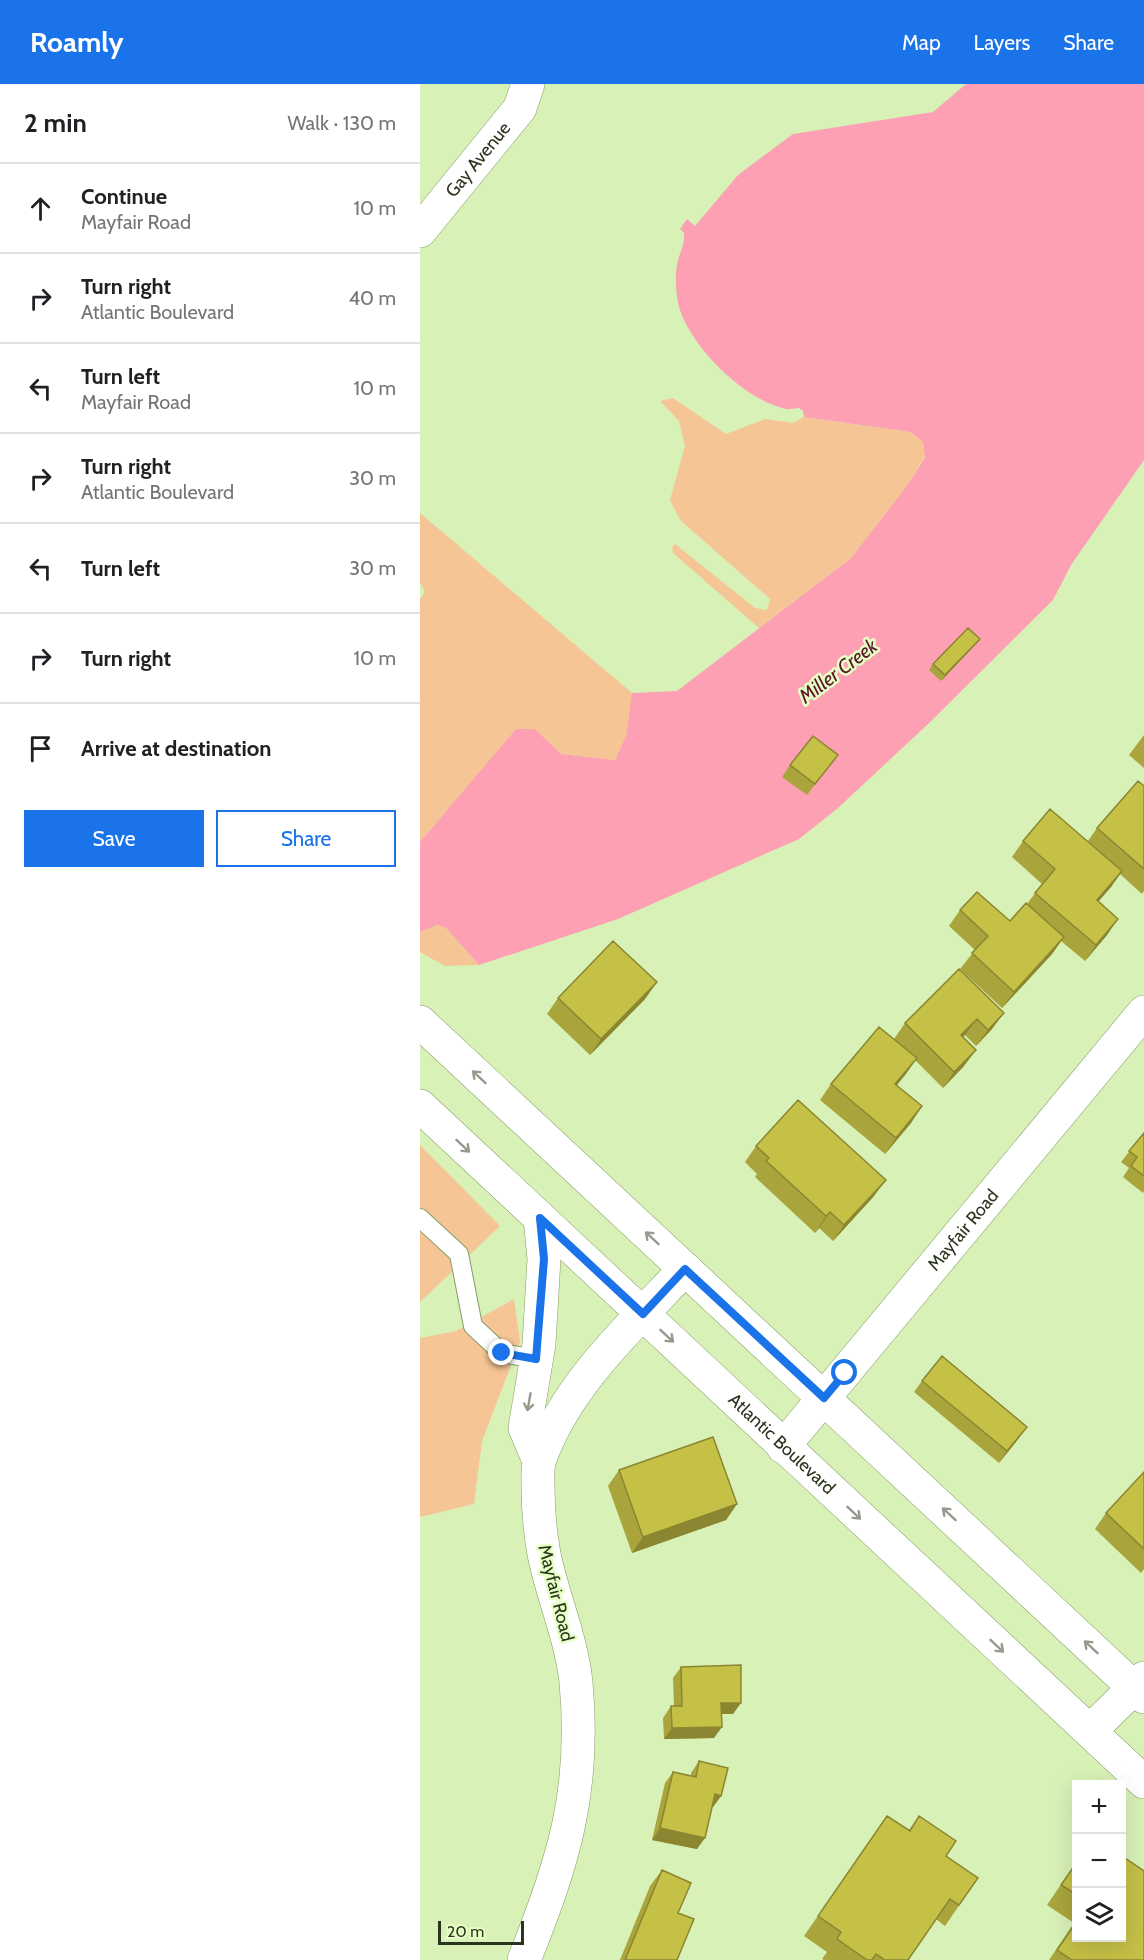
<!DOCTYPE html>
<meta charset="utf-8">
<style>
body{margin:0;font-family:Cabin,sans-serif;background:#f6f6f6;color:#202124}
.controls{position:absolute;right:18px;bottom:18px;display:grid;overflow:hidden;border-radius:0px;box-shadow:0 6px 24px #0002}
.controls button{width:54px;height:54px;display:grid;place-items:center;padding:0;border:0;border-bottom:2px solid #e0e0e0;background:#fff;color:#202124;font:30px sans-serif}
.scale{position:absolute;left:18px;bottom:15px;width:86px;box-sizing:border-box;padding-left:6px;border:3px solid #2b351e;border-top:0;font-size:16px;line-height:21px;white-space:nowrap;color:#2b351e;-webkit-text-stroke:4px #e5ffc4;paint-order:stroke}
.stop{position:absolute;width:18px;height:18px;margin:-14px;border:4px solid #1a73e8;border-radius:50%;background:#fff}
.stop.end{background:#1a73e8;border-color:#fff;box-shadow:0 2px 6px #0008}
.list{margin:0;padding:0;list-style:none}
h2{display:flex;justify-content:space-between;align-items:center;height:78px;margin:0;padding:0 24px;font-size:26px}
h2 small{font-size:20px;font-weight:400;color:#757577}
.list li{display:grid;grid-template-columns:39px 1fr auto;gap:18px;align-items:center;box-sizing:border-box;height:90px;padding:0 24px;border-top:2px solid #e0e0e0}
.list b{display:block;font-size:22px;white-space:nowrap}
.list p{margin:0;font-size:20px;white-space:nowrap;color:#757577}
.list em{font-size:20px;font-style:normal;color:#757577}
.actions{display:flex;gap:12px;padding:18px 24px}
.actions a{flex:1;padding:14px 0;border:2px solid #1a73e8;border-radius:0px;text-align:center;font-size:21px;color:#1a73e8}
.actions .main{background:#1a73e8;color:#fff}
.icon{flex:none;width:33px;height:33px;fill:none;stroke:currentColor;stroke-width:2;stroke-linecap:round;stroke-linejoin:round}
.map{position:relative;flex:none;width:724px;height:1876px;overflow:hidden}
header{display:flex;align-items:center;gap:36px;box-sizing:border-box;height:84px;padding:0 30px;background:#1a73e8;color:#fff}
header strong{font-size:28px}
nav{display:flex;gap:33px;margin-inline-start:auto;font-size:21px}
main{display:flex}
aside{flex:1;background:#fff}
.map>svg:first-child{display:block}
</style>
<header>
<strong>Roamly</strong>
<nav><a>Map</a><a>Layers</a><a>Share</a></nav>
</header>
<main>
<aside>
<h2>2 min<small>Walk · 130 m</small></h2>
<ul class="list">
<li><svg class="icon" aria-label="ahead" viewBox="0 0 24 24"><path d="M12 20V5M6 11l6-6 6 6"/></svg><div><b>Continue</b><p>Mayfair Road</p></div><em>10 m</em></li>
<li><svg class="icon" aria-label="right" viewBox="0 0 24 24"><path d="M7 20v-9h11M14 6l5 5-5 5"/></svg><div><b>Turn right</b><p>Atlantic Boulevard</p></div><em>40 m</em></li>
<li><svg class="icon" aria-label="left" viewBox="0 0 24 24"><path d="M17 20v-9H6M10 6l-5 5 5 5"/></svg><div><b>Turn left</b><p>Mayfair Road</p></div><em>10 m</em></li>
<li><svg class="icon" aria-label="right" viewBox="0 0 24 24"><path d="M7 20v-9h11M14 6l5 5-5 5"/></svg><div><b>Turn right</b><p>Atlantic Boulevard</p></div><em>30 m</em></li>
<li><svg class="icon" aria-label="left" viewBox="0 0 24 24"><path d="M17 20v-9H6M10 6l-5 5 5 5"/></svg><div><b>Turn left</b></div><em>30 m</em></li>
<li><svg class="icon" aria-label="right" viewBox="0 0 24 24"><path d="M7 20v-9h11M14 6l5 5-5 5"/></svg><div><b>Turn right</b></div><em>10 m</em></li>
<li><svg class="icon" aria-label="arrive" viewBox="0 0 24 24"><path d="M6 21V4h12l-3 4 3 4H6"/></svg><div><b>Arrive at destination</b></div></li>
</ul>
<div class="actions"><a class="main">Save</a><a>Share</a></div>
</aside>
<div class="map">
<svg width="724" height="1876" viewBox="0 0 724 1876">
<rect width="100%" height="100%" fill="#d8f1b7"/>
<!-- green -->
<path fill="#f5c595" d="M253,314L306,350L345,335L373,339L384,333L490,348L503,358L505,372L489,399L431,474L339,544L253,469L252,463L255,460L335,524L347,526L350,515L260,436L250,416L265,362L259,337L240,317Z
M0,429L212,609L206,652L195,676L141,670L115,645L96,646L0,758V515L5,508L0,499Z
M19,841L26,844L59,881L25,882L0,868V848Z
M0,1061L80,1142L0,1218Z
M94,1215L100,1258L62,1357L54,1420L0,1433V1254L36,1247Z"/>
<!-- water -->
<path fill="#fda0b3" d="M546,0H724V376L651,481L633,516L507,641L418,724L379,755L198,835L59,881L26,844L18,841L0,848V758L96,645H115L141,670L195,676L206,652L212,609L257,607L431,474L489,399L505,373L503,358L490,348L384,333L383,327L379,324C374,324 370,326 366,325C324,317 262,256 257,213C256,204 255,190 257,181C259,169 265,161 264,149L260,145L267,135L275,142L318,91L373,50L513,28Z"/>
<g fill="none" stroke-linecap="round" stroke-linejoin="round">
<defs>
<path id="service" d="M0,1134L39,1170L53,1242L82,1269L116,1275"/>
<g id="minor">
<path id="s1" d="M0,147L100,24L108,0"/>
<path id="s2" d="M363,1363L724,928"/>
<path d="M119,1377L105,1344L119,1260L124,1175L120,1134"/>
<path d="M670,1647L724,1594"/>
<path d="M104,1876C144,1777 166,1706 156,1598C151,1553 133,1514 124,1470C120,1448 118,1425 118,1402C118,1394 117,1383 120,1375C146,1301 212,1241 265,1185"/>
</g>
<g id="primary">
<path d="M0,938L724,1613"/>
<path id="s3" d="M0,1022L724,1698"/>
</g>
</defs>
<!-- service casing -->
<use href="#service" stroke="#869d66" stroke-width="20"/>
<!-- minor casing -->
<use href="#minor" stroke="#869d66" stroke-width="34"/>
<!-- primary casing -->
<use href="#primary" stroke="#869d66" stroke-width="34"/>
<!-- service -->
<use href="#service" stroke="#fff" stroke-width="18"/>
<!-- minor -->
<use href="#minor" stroke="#fff" stroke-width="33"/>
<!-- primary -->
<use href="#primary" stroke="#fff" stroke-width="33"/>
</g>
<!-- wall -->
<path fill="#a9a53c" d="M555,561L521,597L509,586L513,580Z
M724,651V684L709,671Z
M418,671L387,711L362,693L370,681Z
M724,702V807L722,810L700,790L691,803L678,817L687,851L665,877L641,857L632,870L582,924L540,885L555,866L529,842L540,826L590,837L607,820L622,800L592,773L603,757H668L677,744Z
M539,885L572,945L556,962L545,951L543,953L544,982L523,1004L495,976L476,1001L502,1022L491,1039L465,1070L400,1016L411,1000L474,955L485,939Z
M237,898L225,915L170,971L127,930L138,914Z
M724,1049V1107L723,1109L703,1093L709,1084L701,1078Z
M336,1062L454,1112L413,1157L399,1144L395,1149L335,1093L337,1090L325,1078Z
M502,1297L599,1354L579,1379L494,1308Z
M199,1386L317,1420L306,1436L212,1469L188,1402Z
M724,1388V1485L721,1489L675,1445L686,1429Z
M261,1583L313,1630H301L294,1654L244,1655L243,1634L251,1622H254L253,1594Z
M279,1677L301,1712L293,1723H292L277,1765L232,1756L245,1699L253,1688L271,1692V1689Z
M467,1732L489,1746L499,1732L526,1772L558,1794L525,1842L516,1835L488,1876H404L402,1875L407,1868L384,1852Z
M657,1777V1854L724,1876H629L654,1839L627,1821Z
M242,1786L257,1876H200L230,1802Z"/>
<!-- shaded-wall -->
<path fill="#8a8631" d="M560,555L555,561L521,597L525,591Z
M702,787L691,803L666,832L677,816Z
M698,835L687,851L665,877L676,861Z
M644,853L632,870L582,924L594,908Z
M237,898L225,915L170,971L181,955Z
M584,929L572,945L556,962L568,946Z
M557,935L545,951L529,967L541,951Z
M556,966L544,982L523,1004L534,988Z
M497,974L486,990L464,1017L475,1000Z
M502,1022L491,1039L465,1070L476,1054Z
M466,1096L454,1112L413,1157L424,1141Z
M410,1128L399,1144L395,1149L406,1132Z
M607,1343L599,1354L579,1379L587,1367Z
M317,1420L306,1436L212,1469L223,1453Z
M301,1619H321L313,1630H293Z
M302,1643L294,1654L244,1655L252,1644Z
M295,1710L301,1712L293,1723L287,1722Z
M240,1744L285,1754L277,1765L232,1756Z"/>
<!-- building -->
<path fill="#c5c046" stroke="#8a8631" stroke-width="1.5" d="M548,544L560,555L525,591L513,580Z
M393,652L418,671L395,700L370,681Z
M718,697L724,702V785L677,744Z
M630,725L702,787L677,816L698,835L676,861L615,809L635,785L603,757Z
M557,808L590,837L606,819L644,853L594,908L552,869L568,852L540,826Z
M193,857L237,898L181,955L138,914Z
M539,885L584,929L568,946L557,935L541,951L556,966L534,988L485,939Z
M459,943L497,974L475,1000L502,1022L476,1054L411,1000Z
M378,1016L466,1096L424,1141L410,1128L406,1132L346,1077L349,1074L336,1062Z
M724,1049V1092L711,1082L717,1073L709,1067Z
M522,1272L607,1343L587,1367L502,1297Z
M293,1353L317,1420L223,1453L199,1386Z
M724,1388V1465L686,1429Z
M321,1581V1619H301L302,1643L252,1644L251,1622H262L261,1583Z
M279,1677L308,1684L301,1712L295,1710L285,1754L240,1744L253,1688L276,1693Z
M467,1732L490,1747L499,1732L536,1757L526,1772L558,1794L539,1821L530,1815L488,1876H465L456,1870L452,1876H447L417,1855L421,1848L398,1832Z
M702,1772L724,1787V1876H652L637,1866L657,1837V1854H702Z
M657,1778V1811L641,1801Z
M242,1786L271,1799L258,1829L274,1835L257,1876H205Z"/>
<!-- one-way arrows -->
<defs><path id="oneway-shaft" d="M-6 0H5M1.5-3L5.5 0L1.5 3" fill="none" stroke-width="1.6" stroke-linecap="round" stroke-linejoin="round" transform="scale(1.5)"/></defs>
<g stroke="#959a8e">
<use href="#oneway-shaft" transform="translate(59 993) rotate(-137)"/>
<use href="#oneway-shaft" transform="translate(43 1062) rotate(43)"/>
<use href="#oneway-shaft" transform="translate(232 1154) rotate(-137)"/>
<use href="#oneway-shaft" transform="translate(247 1252) rotate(43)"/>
<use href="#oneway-shaft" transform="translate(109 1318) rotate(100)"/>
<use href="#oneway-shaft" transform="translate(434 1429) rotate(43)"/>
<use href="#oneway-shaft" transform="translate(529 1430) rotate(-137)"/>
<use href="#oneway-shaft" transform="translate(577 1562) rotate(43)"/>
<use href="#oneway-shaft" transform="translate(671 1563) rotate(-137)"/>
</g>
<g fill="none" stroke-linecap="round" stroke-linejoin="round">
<!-- route -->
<path stroke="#1a73e8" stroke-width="8" d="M82,1269L116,1275L124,1175L120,1134L223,1230L265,1185L404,1314L425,1289"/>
</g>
<g text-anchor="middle" stroke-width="5" stroke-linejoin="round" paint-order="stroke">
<!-- street labels -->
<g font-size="18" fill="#2b351e" stroke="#e5ffc4">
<text dy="6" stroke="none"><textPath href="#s1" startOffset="92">Gay Avenue</textPath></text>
<text dy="6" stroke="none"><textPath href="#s2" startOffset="282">Mayfair Road</textPath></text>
<text dy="6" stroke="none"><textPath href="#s3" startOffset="495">Atlantic Boulevard</textPath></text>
<text transform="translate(136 1509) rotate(76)" y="6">Mayfair Road</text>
</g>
<!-- water labels -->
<g font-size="20" font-style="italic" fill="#5c152b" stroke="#e5ffc4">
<text transform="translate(418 587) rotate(-37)" y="7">Miller Creek</text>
</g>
</g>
</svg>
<div class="controls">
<button>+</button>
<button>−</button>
<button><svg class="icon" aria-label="layers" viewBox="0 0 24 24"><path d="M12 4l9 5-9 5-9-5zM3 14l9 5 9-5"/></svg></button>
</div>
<div class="scale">20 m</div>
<div class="stop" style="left:425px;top:1289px"></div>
<div class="stop end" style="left:82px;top:1269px"></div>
</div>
</main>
